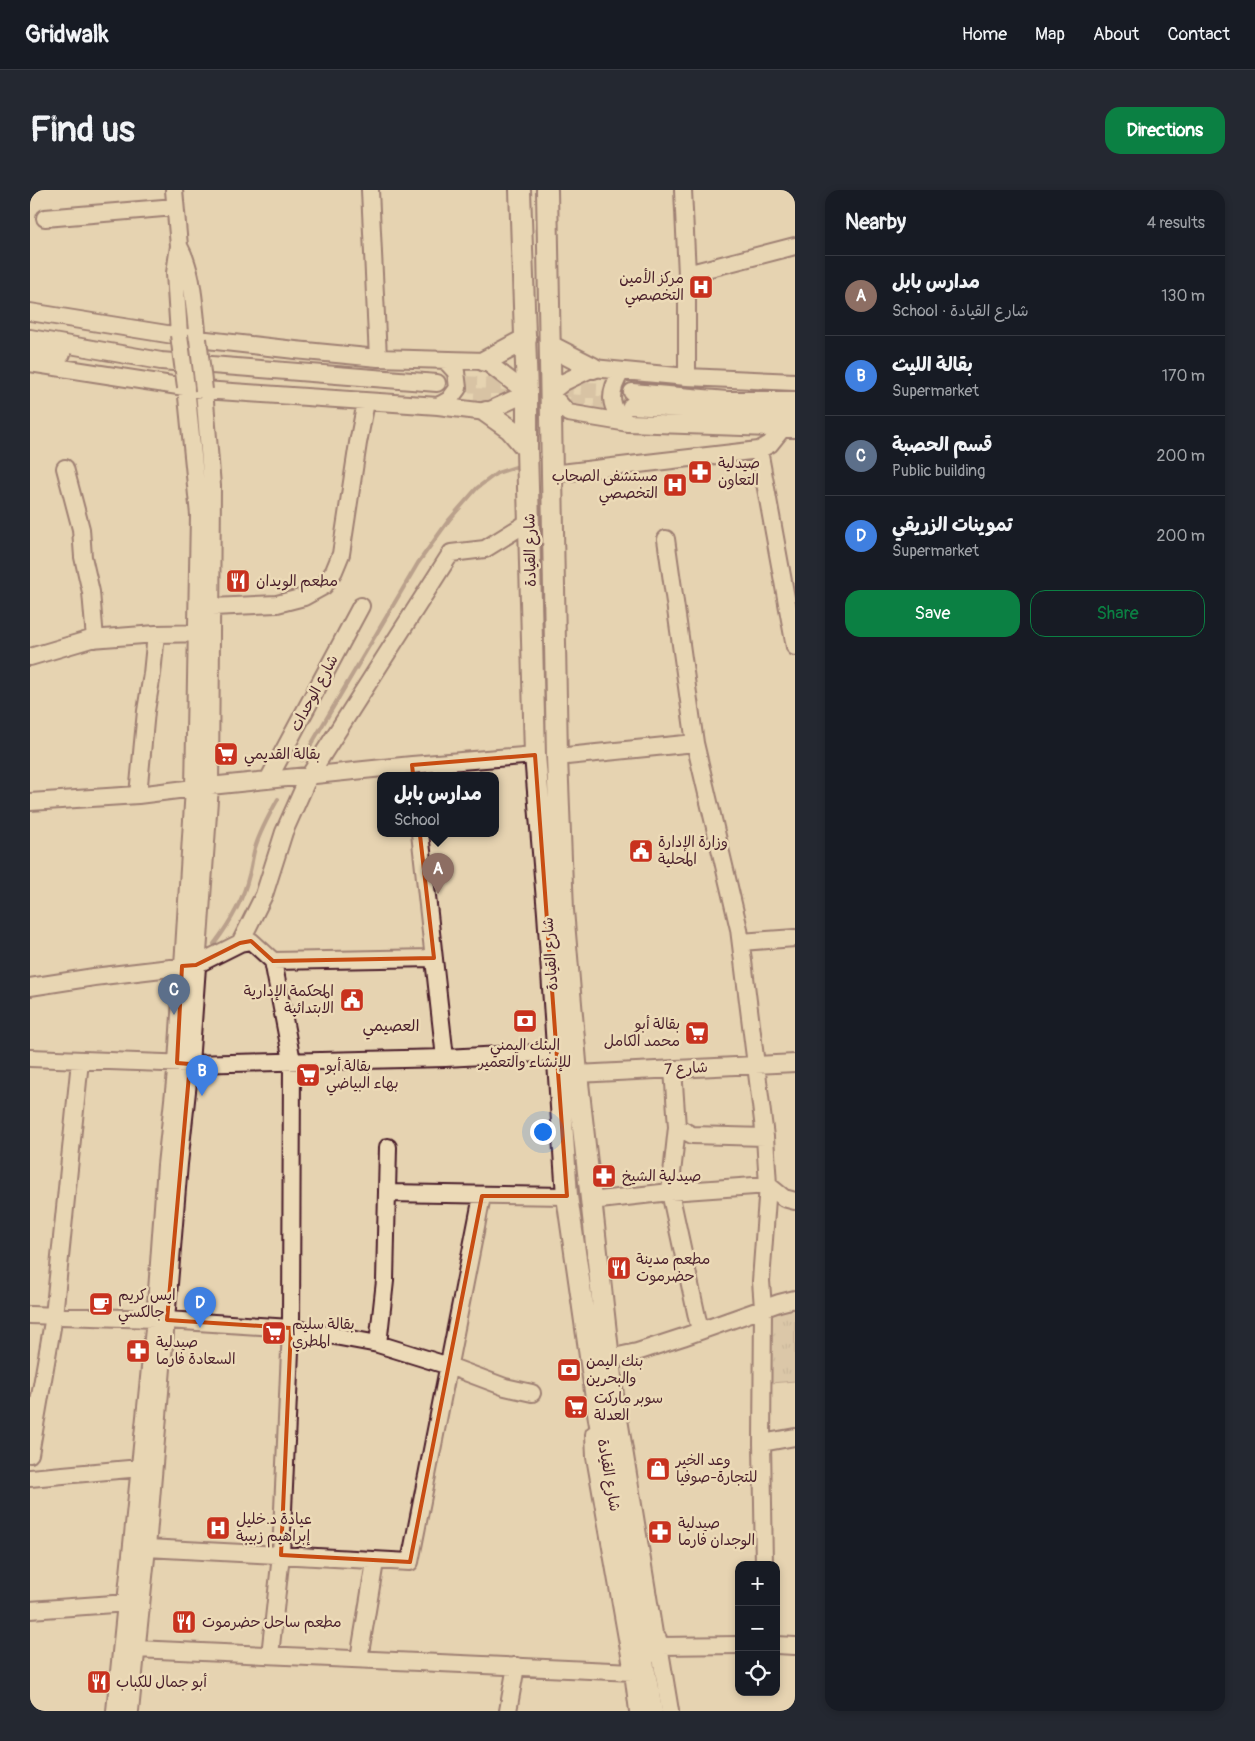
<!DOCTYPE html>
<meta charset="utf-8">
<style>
body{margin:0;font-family:Pangolin,"Playpen Sans Arabic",sans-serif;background:#242831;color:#f1f3f6}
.controls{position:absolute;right:15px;bottom:15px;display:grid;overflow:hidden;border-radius:10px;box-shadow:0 2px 8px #0003}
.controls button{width:45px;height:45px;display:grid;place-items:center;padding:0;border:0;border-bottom:1px solid #363941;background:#171b24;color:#f1f3f6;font:25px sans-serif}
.you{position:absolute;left:512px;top:941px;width:18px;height:18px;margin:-12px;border:4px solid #fff;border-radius:50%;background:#1a73e8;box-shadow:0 0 0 8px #1a73e833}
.badge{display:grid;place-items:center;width:32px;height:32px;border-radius:50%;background:#0b8043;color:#fff;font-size:16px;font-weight:700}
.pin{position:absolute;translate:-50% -41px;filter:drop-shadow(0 1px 2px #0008)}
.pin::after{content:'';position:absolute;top:26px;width:18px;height:15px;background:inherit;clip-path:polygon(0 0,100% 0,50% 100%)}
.popup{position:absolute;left:347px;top:582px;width:122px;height:65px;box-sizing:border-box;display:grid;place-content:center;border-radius:10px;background:#171b24;filter:drop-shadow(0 1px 4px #0005);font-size:16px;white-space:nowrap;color:#9ea1a6}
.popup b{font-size:19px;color:#f1f3f6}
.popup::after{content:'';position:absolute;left:50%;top:100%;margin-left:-10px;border:10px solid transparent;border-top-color:#171b24}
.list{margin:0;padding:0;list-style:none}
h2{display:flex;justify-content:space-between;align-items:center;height:65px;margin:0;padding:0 20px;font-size:21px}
h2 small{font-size:16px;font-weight:400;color:#9ea1a6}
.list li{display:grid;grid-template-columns:32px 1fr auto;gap:15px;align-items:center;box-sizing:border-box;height:80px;padding:0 20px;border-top:1px solid #363941}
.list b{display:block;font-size:19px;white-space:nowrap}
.list p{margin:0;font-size:16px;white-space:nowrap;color:#9ea1a6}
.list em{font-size:16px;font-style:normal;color:#9ea1a6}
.actions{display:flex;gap:10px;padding:15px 20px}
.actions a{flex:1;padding:11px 0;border:1px solid #0b8043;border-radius:15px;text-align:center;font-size:18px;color:#0b8043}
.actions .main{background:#0b8043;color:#fff}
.icon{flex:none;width:28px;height:28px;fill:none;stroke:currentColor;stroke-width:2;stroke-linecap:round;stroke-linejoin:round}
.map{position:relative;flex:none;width:765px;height:1521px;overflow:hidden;border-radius:15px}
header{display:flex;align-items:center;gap:30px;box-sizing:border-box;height:70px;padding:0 25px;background:#171b24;border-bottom:1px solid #363941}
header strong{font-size:24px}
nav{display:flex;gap:28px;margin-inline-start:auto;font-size:18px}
.intro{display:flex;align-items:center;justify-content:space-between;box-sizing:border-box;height:120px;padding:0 30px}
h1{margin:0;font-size:35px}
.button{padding:12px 22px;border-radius:15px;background:#0b8043;color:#fff;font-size:18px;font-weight:700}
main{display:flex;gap:30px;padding:0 30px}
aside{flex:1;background:#171b24;border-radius:15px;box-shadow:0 2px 8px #0003}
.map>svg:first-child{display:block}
</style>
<header>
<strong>Gridwalk</strong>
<nav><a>Home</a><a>Map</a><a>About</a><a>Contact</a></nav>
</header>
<div class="intro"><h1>Find us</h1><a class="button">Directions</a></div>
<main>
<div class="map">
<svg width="765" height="1521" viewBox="0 0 765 1521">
<defs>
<pattern id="park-tufts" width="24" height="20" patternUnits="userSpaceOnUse" patternTransform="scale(1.25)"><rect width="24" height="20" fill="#ceb89e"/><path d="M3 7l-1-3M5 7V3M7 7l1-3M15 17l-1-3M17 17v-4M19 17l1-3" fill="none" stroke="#a99581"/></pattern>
</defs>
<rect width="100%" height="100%" fill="#e6d3b1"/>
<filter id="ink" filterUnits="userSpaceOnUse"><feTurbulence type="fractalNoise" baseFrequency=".02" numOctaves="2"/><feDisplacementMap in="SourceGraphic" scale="10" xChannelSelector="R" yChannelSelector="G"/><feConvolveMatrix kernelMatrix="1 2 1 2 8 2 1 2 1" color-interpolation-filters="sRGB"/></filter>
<g filter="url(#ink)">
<!-- park -->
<path fill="url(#park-tufts)" stroke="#8c6c64" d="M765,1118V1191L740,1193L742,1123Z"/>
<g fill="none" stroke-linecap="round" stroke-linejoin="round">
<!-- stream -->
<path stroke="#85635e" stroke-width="4" d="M272,570L388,373L419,330L447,298L467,283L489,276
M184,754C200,733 213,711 219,685C222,676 222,667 225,658C230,641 239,625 248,609"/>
<!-- minor-tunnel -->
<path stroke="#c7af96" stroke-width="16" stroke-dasharray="16 8" stroke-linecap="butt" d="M407,193L602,202
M444,206L597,216"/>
<defs>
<path id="minor" d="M144,0L149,56L145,83L149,145
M340,0L348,168
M653,0L657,84V187
M15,28L145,17
M149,56C164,83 164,119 168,149
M657,84L765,56
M0,122L168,149L265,160L348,168L455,171L497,203L456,222L408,216L174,200L0,173
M0,148L131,171L407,193
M0,159L32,164
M591,182C579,202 577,218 598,233
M765,192L657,187L563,178L534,192L520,203L538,223L598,233L765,239
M602,202L697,210H765
M408,216L419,210L428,198L426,182L415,170
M601,216L765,225
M729,260L765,457
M35,278L51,339L53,367L61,402L65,449
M522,284L729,260L740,254L752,239
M182,417L247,414L274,407L294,396L304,381L311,364L328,253L336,212
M0,467L61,449L126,444L178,443
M665,553L709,739L735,947L738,995L731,1091L733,1118L732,1253L734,1375
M527,567L665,553L636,349
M238,590L331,416
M108,605L116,521L122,484L126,444
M0,612L108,605L180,596L382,575L505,565
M390,643L415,868
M711,752L765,748
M210,753L221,751L243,771L262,871L261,1138L251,1365L240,1465
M243,771L404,768
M0,797L64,787L166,775L210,753L234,705L254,642L279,586L421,363L455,359L500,331
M0,868L160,874L415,868L527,862
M643,879L647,937L662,945L735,947
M547,884L765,873
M647,937L640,1002L670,1141
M358,1003L537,1006
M561,1011L640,1002L738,995L754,1008L765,1011
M0,1125L125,1129
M137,1130L261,1138L348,1154L419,1176L475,1197L502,1203
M348,1154L355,1091L358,957
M579,1168L607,1162L653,1147L749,1113L765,1109
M564,1244L565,1267L603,1482L608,1521
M732,1253L765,1247
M0,1264L24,1126L50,871
M0,1288L110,1278
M117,1358L380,1372L452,1006
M0,1420L97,1413
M628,1449L640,1521
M746,1455L765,1456
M629,1456L709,1455
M106,1459L603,1482
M329,1469L345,1372
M85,1521L125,1129L136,975L147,873L164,598L169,325L156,197
M100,1521L117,1358L149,974L160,874L180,596L182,296L174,200
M478,1521L486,1476"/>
<path id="major" d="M490,0L497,203V259L505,565L518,723L537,1006L569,1229L622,1521
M517,0L527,567L533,720L547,884L583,1205L625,1462
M520,156L563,178
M455,171L496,149
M456,222L480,239L497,259"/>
</defs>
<!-- minor casing -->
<use href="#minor" stroke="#4a1f2b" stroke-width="20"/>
<!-- major casing -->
<use href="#major" stroke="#4a1f2b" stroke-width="24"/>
<!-- minor -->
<use href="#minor" stroke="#ecdab7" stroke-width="16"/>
<!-- major -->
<use href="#major" stroke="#ecdab7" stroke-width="20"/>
<defs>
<path id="minor-bridge" d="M149,145L156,197
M168,149L174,200"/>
</defs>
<!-- minor-bridge casing -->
<use href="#minor-bridge" stroke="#4a1f2b" stroke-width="20" stroke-linecap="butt"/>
<!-- minor-bridge -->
<use href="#minor-bridge" stroke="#ecdab7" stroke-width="16"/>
</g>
</g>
<!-- marked area -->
<path d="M0 0H765V1521H0ZM505,565L537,1006H452L380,1372L251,1365L261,1138L137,1130L160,874L147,873L152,776L166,775L210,753L221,751L243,771L404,768L382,575Z" fill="#e6d3b1" fill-opacity=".55" fill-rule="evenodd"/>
<path fill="none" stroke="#c84d12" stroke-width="4" stroke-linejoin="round" d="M505,565L537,1006H452L380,1372L251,1365L261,1138L137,1130L160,874L147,873L152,776L166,775L210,753L221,751L243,771L404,768L382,575Z"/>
<!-- icons -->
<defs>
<symbol id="hospital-square" viewBox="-11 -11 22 22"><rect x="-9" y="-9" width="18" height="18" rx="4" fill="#c8321e" stroke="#ecdab7"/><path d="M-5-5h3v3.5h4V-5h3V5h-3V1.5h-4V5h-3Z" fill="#fff"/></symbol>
<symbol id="pharmacy-square" viewBox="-11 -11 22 22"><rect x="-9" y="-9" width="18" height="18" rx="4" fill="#c8321e" stroke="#ecdab7"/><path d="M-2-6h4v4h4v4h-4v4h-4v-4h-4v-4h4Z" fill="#fff"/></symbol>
<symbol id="restaurant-square" viewBox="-11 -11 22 22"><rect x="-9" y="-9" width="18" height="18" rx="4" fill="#c8321e" stroke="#ecdab7"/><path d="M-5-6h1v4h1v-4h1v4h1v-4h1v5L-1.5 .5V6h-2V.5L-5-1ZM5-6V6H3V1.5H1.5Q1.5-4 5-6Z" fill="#fff"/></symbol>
<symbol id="supermarket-square" viewBox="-11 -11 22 22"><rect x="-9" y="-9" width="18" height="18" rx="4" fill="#c8321e" stroke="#ecdab7"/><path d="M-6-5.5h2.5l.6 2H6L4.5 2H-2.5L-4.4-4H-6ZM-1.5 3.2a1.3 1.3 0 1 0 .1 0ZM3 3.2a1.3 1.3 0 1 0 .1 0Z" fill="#fff"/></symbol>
<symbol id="civic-square" viewBox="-11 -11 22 22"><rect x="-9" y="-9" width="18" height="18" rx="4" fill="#c8321e" stroke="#ecdab7"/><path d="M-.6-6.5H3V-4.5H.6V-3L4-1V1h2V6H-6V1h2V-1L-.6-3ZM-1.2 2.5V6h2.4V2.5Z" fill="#fff"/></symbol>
<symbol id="bank-square" viewBox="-11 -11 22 22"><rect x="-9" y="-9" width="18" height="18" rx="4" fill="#c8321e" stroke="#ecdab7"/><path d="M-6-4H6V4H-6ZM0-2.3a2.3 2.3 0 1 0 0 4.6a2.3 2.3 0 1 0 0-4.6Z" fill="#fff"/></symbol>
<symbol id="cafe-square" viewBox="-11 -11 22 22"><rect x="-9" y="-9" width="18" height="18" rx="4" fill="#c8321e" stroke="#ecdab7"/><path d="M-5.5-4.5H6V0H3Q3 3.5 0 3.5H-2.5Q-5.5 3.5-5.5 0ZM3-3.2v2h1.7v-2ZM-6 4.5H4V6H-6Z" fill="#fff"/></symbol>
<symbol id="shop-square" viewBox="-11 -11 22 22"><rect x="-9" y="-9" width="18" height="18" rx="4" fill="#c8321e" stroke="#ecdab7"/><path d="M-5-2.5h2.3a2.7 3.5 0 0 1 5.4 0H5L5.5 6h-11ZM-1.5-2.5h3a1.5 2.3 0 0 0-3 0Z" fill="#fff"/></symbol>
</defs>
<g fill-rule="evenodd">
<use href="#hospital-square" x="657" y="83" width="28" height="28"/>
<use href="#pharmacy-square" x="656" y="268" width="28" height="28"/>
<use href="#hospital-square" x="631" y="281" width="28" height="28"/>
<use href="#restaurant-square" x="194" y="377" width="28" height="28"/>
<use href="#supermarket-square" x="182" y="550" width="28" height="28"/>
<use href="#civic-square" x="597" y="647" width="28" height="28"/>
<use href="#civic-square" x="308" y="796" width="28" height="28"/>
<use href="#bank-square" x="481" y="817" width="28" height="28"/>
<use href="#supermarket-square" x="653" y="829" width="28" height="28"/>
<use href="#supermarket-square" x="264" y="871" width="28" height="28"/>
<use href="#pharmacy-square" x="560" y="972" width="28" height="28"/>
<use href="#restaurant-square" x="575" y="1064" width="28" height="28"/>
<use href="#cafe-square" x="57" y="1100" width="28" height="28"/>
<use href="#supermarket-square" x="230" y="1129" width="28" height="28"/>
<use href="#pharmacy-square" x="94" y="1147" width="28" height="28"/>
<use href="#bank-square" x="525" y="1166" width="28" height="28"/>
<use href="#supermarket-square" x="532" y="1203" width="28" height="28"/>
<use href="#shop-square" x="614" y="1265" width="28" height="28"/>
<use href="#hospital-square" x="174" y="1324" width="28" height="28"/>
<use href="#pharmacy-square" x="616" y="1328" width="28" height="28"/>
<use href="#restaurant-square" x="140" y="1418" width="28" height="28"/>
<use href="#restaurant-square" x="55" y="1478" width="28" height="28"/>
</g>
<g text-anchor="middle" stroke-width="5" stroke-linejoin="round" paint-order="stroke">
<!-- poi labels -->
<g font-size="15" fill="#4a1f2b" stroke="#ecdab7" text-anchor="start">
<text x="654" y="93" text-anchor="end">مركز الأمين<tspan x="654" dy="17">التخصصي</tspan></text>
<text x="688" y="278">صيدلية<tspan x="688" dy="17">التعاون</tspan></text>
<text x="628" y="291" text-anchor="end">مستشفى الصحاب<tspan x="628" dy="17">التخصصي</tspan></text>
<text x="226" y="396">مطعم الويدان</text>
<text x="214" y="569">بقالة القديمي</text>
<text x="628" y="657">وزارة الإدارة<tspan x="628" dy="17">المحلية</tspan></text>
<text x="304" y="806" text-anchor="end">المحكمة الإدارية<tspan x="304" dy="17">الابتدائية</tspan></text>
<text x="650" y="839" text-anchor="end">بقالة أبو<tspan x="650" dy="17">محمد الكامل</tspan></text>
<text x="495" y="860" text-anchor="middle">البنك اليمني<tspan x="495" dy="17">للإنشاء والتعمير</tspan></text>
<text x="296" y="881">بقالة أبو<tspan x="296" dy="17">بهاء البياضي</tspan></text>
<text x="592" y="991">صيدلية الشيخ</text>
<text x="606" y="1074">مطعم مدينة<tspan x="606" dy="17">حضرموت</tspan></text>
<text x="88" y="1110">ايس كريم<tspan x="88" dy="17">جالكسي</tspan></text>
<text x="262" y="1139">بقالة سليم<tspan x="262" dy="17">المطري</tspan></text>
<text x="126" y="1157">صيدلية<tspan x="126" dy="17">السعادة فارما</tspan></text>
<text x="556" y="1176">بنك اليمن<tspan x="556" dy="17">والبحرين</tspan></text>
<text x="564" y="1213">سوبر ماركت<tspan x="564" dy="17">العدلة</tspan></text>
<text x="646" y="1275">وعد الخير<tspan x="646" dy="17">للتجارة-صوفيا</tspan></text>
<text x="206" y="1334">عيادة د.خليل<tspan x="206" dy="17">إبراهيم زبيبة</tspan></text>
<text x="648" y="1338">صيدلية<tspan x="648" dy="17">الوجدان فارما</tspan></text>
<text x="172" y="1437">مطعم ساحل حضرموت</text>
<text x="86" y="1497">أبو جمال للكباب</text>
</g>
<!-- street labels -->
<g font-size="15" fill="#4a1f2b" stroke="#ecdab7">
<text transform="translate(500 360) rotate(-91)" y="5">شارع القيادة</text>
<text transform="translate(284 503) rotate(-62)" y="5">شارع الوحدات</text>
<text transform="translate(520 764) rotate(-94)" y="5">شارع القيادة</text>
<text transform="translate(656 878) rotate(-3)" y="5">شارع 7</text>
<text transform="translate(579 1285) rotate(80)" y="5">شارع القيادة</text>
</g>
<!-- neighbourhood labels -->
<g font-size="16" fill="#4a1f2b" stroke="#ecdab7">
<text x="361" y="841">العصيمي</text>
</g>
</g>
</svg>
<div class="controls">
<button>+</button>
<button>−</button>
<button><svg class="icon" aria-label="locate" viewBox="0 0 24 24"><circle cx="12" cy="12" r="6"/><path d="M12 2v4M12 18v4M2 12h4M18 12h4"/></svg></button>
</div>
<div class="you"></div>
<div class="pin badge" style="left:408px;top:704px;background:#8d6e63">A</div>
<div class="popup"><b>مدارس بابل</b>School</div>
<div class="pin badge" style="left:172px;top:906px;background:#3f7fe0">B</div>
<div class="pin badge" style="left:144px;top:825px;background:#5c6f8a">C</div>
<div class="pin badge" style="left:170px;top:1138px;background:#3f7fe0">D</div>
</div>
<aside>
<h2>Nearby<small>4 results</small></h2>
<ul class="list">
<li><span class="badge" style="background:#8d6e63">A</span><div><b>مدارس بابل</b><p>School · شارع القيادة</p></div><em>130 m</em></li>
<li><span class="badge" style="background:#3f7fe0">B</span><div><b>بقالة الليث</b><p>Supermarket</p></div><em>170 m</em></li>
<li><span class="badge" style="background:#5c6f8a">C</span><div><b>قسم الحصبة</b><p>Public building</p></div><em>200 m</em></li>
<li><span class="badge" style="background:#3f7fe0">D</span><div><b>تموينات الزريقي</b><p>Supermarket</p></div><em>200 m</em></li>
</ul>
<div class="actions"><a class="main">Save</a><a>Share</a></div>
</aside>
</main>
